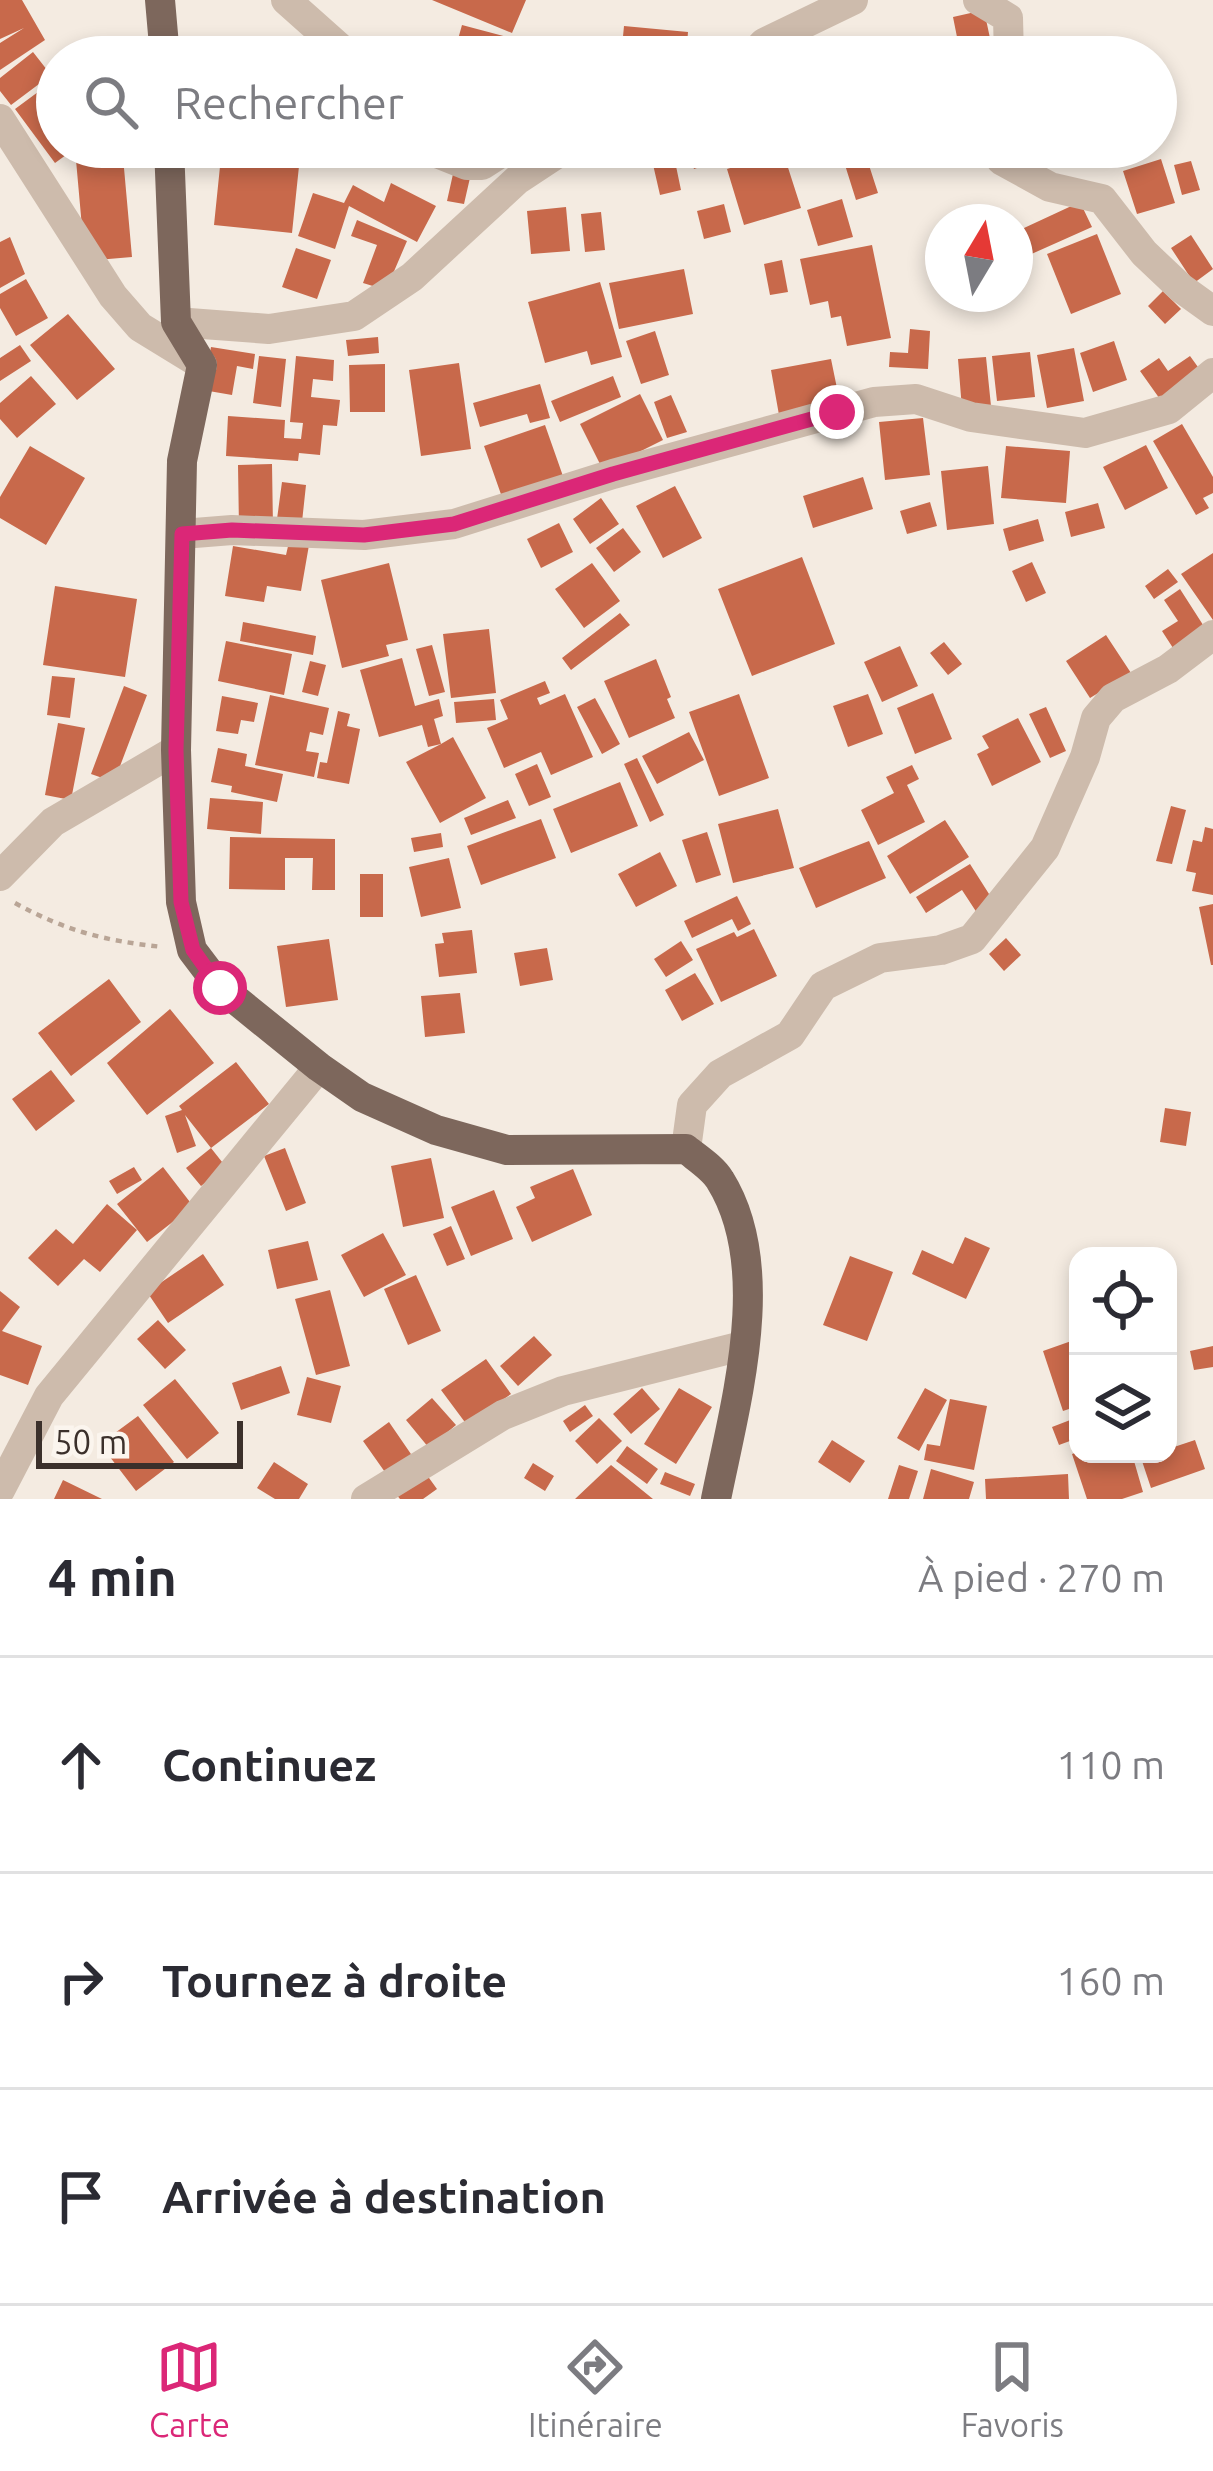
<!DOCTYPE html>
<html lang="fr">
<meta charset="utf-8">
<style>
body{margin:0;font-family:Ubuntu,sans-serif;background:#f7f7f7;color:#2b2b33}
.controls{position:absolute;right:36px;bottom:36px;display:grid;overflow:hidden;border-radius:24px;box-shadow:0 6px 18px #0003}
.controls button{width:108px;height:108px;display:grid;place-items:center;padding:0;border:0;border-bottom:3px solid #e1e1e2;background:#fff;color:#2b2b33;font:60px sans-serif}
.compass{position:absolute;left:925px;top:204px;width:108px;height:108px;border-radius:50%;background:#fff;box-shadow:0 6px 18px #0003;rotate:10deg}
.scale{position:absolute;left:36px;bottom:30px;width:207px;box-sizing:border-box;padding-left:12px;border:6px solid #3b302b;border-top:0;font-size:33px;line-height:42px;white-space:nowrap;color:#3b302b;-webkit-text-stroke:9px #fbf5ee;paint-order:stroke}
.stop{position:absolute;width:36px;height:36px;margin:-27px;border:9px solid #db2777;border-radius:50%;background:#fff}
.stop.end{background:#db2777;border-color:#fff;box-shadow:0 3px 12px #0008}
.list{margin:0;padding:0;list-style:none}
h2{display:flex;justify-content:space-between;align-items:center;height:156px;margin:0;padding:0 48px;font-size:51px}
h2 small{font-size:39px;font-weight:400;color:#7c7c81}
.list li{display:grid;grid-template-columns:78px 1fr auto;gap:36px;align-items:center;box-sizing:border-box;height:216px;padding:0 48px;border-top:3px solid #e1e1e2}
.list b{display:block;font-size:45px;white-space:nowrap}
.list em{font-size:39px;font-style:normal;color:#7c7c81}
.icon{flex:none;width:66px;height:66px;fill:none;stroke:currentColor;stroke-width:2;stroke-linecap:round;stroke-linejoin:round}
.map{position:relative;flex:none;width:1213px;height:1499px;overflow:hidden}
.search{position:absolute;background:#fff;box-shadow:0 6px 18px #0003;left:36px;right:36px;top:36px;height:132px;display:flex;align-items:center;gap:30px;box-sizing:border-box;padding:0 42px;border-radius:66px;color:#7c7c81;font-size:45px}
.sheet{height:804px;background:#fff}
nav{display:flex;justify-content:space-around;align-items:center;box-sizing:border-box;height:168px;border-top:3px solid #e1e1e2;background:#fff;font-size:33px;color:#7c7c81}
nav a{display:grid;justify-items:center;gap:6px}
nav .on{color:#db2777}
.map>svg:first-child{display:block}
</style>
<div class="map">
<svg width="1213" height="1499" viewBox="0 0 1213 1499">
<rect width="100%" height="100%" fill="#f4ebe1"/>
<!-- building -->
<path fill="#c8694b" d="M0,0H22L45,40L0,70V43L24,28L0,39Z
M432,0H526L512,33Z
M984,10L994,57H961L953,17Z
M462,25L518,40L513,57H453Z
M624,26L688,32L686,57H621Z
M33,52L51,75L11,105L0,91V78Z
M57,78V147H77L55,163L15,109Z
M222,147H301L292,233L214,225Z
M649,147H672L681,190L660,195Z
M686,147H713L717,161L694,169Z
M783,152L801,208L744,225L727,169Z
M123,157L132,257L85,261L76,160Z
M867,159L878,193L856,200L845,165Z
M1161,159L1175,203L1137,214L1123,171Z
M1191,161L1200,190L1182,195L1174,165Z
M455,165L472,169L464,204L447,201Z
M391,183L436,206L417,242L349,206L335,249L298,236L313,193L344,203L353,185L384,202Z
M842,199L853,237L818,246L807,210Z
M1080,202L1092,227L1027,256L1024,228Z
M724,204L731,232L704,239L697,211Z
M566,207L570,251L531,254L527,211Z
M601,212L605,250L585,252L581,214Z
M357,220L407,241L386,290L363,283L377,245L351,236Z
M1097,234L1121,294L1071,314L1047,254Z
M1191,235L1213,269L1194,283L1171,248Z
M10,237L25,274L0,288V242Z
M872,245L891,338L847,346L841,316L831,318L828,301L810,305L800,259Z
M296,248L331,260L317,299L282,287Z
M782,260L788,292L770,295L764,264Z
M684,269L693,314L619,329L609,283Z
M26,279L48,318L16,336L0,308V294Z
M600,282L622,357L591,365L587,351L545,363L528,302Z
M1163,291L1181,309L1165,324L1148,306Z
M68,314L115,369L77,400L30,345Z
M910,329L930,331L928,369L889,367L890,352L908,353Z
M655,331L669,375L641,384L626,341Z
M378,337L379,353L348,356L346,340Z
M1114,341L1127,380L1093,392L1080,353Z
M20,345L31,361L0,381V358Z
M211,347L255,354L253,369L237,366L232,395L203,390Z
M1074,348L1084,401L1047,408L1037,355Z
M1030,352L1035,397L997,401L992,356Z
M259,356L286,359L281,407L253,403Z
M296,356L334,360L333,381L313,379L311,397L340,400L337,426L323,425L320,455L299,453L298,461L226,456L228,416L285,420L284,438L301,439L303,423L290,422Z
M1190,356L1203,374L1162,402L1140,371L1159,358L1168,371Z
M986,357L991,406L962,409L958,359Z
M831,359L840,403L779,415L771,370Z
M459,363L471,449L421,456L409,370Z
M385,364V412H350L349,365Z
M31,376L56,404L17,438L0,419V403Z
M613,376L621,397L560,422L551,401Z
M540,384L550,418L530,423L527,414L480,427L473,403Z
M640,394L663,440L603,470L580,424Z
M671,395L687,432L667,438L654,402Z
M923,418L930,475L885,480L879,422Z
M1182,424L1213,477V493L1203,498L1209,508L1196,515L1153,441Z
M545,425L564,479L503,500L484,446Z
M1146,445L1168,488L1125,510L1103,467Z
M30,446L85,478L46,545L0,518V497Z
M1006,446L1070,451L1066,503L1001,498Z
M272,464L273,528H239L238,465Z
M988,466L994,524L947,530L941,471Z
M863,477L873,509L813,528L803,496Z
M282,482L306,485L302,522L277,519Z
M675,486L702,538L663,558L636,506Z
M601,498L619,524L590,544L573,519Z
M930,502L937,526L907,534L900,511Z
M1098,503L1105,528L1071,537L1065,512Z
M1038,519L1044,541L1009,551L1003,529Z
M559,523L573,552L541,568L527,539Z
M623,528L641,552L614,572L596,548Z
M289,542L309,545L301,591L267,586L264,602L225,596L233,546L286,555Z
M1213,553V620L1181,574Z
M802,557L835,644L752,676L718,589Z
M1032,562L1046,593L1026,602L1012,571Z
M389,563L408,640L386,645L389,656L342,668L321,580Z
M592,563L620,601L584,628L555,589Z
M1168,569L1178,582L1154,599L1145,586Z
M55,586L137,599L125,677L43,665Z
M1180,589L1205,628L1173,648L1162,631L1178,621L1164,600Z
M620,613L630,625L571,670L562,658Z
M243,622L316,636L313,655L240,641Z
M489,629L496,693L451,698L443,634Z
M1106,635L1131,673L1090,698L1066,661Z
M226,641L292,654L284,695L218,681Z
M944,642L962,664L948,675L930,653Z
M432,645L445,692L429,696L416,649Z
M900,646L918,686L882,702L864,662Z
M402,658L415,706L439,699L443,716L434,719L441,744L453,737L486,798L440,823L406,762L441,744L428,747L422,725L379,737L360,670Z
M656,659L671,697L667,699L675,718L629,738L604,681Z
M310,661L326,665L318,696L302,692Z
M52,676L75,678L70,718L47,715Z
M545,681L550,693L537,698L540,705L565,694L593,757L551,775L541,752L504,768L487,728L508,719L500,700Z
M124,686L147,695L114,782L91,774Z
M933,693L952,739L915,754L897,708Z
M739,694L769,778L719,796L689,712Z
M868,694L883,734L848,747L833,706Z
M270,695L329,708L323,735L310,732L306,751L319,753L314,777L255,765Z
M222,696L258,703L254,722L241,720L238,734L216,731Z
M595,698L620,744L602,754L577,707Z
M494,699L496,720L456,723L454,702Z
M1046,707L1066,751L1050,758L1029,714Z
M338,711L350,714L347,726L360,729L349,784L317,778L320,762L327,763Z
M1018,718L1041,762L992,786L977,754L989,748L982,736Z
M58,723L85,728L71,800L45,795Z
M689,732L704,760L657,784L642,756Z
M218,748L247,754L245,766L283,774L277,802L231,792L232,786L211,782Z
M637,758L664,815L650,822L624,764Z
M537,764L551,797L529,806L515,774Z
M912,765L919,779L907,785L925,822L878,845L861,810L894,793L886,777Z
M620,782L638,826L571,853L553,809Z
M210,798L263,802L261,834L207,829Z
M508,800L516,818L471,835L464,818Z
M1171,806L1186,810L1172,864L1156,861Z
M778,809L794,868L733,883L718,824Z
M541,819L556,858L481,885L467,846Z
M945,820L969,857L910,894L887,856Z
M1205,827L1213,829V895L1192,891L1196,873L1186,871L1193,840L1202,842Z
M707,832L721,875L696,883L682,840Z
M441,833L443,847L414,852L411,838Z
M230,837L335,839V890H312L313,858H285V890L229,889Z
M869,841L886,878L816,908L799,868Z
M660,852L677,886L636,907L618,874Z
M449,858L461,908L421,917L409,867Z
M970,864L996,905L979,916L962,890L926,913L916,897Z
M360,874H383V917H360Z
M737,896L751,924L738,931L732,919L692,938L684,921Z
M1213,904V965H1211L1199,907Z
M754,929L777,976L721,1002L696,949L734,932L737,937Z
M472,930L477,973L439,977L435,944L444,943L442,933Z
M1006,938L1021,955L1004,971L989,954Z
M329,939L338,1000L286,1007L277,946Z
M681,941L693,960L666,977L654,959Z
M547,948L553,980L520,986L514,953Z
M695,973L714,1004L682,1021L665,990Z
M109,979L141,1022L71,1076L38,1033Z
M460,993L465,1033L425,1037L421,996Z
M170,1009L214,1063L147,1115L107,1063Z
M236,1062L269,1104L211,1148L185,1115L196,1146L177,1153L165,1116L182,1110L179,1106Z
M51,1070L75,1101L36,1131L12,1099Z
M1165,1108L1191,1112L1186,1146L1160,1142Z
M211,1148L226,1167L201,1186L186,1168Z
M285,1148L306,1203L286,1211L264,1156Z
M431,1158L444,1218L403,1227L391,1166Z
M134,1167L142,1180L117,1194L109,1181Z
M163,1167L193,1206L147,1242L117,1204Z
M573,1169L592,1215L532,1242L516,1207L535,1198L530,1187Z
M494,1190L513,1239L471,1256L451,1207Z
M107,1204L137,1230L100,1272L84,1259L58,1286L28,1258L56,1229L73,1244Z
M451,1226L465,1259L447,1266L433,1234Z
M383,1233L406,1275L364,1297L341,1255Z
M965,1237L990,1248L966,1299L912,1274L922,1250L953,1264Z
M308,1241L318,1280L277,1289L268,1250Z
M203,1254L224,1285L168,1323L147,1292Z
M850,1256L893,1272L867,1341L823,1325Z
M416,1275L441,1331L408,1345L384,1289Z
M330,1290L350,1366L316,1375L295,1299Z
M0,1291L20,1307L2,1331L42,1346L28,1385L0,1375Z
M158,1320L186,1350L165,1369L137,1339Z
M534,1336L552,1355L518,1386L500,1366Z
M1077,1339L1078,1406L1063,1411L1043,1351Z
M1213,1346V1367L1194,1370L1190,1351Z
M486,1359L511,1394L467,1425L441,1390Z
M281,1366L290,1393L241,1410L232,1383Z
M307,1377L341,1386L331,1423L297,1415Z
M175,1379L219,1433L187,1459L143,1405Z
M642,1388L660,1409L631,1434L613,1414Z
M679,1388L712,1407L676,1464L644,1444Z
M925,1388L947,1400L919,1451L897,1438Z
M432,1398L456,1425L429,1448L406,1420Z
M950,1399L987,1406L974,1470L924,1460L927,1444L940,1446Z
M585,1405L593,1416L570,1432L563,1421Z
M138,1416L174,1462L136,1491L100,1444Z
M1078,1417V1438L1059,1445L1052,1427Z
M599,1418L622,1441L597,1464L575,1441Z
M389,1422L413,1457L387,1475L363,1441Z
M832,1440L865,1461L850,1483L818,1462Z
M1195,1440L1205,1469L1151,1488L1141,1458L1168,1454V1449Z
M627,1446L658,1469L647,1484L616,1461Z
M1078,1452L1132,1454L1143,1492L1122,1499H1087L1072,1454Z
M274,1462L308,1484L299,1499H275L257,1488Z
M533,1463L554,1476L545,1491L524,1478Z
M611,1465L653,1499H575Z
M899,1465L918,1471L909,1499H888Z
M931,1469L974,1482L969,1499H923Z
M424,1471L437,1489L423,1499H400L395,1493Z
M665,1472L695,1484L690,1496L660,1484Z
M1068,1474L1069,1499H986L985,1479Z
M63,1480L102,1499H54Z"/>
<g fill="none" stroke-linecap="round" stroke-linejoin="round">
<!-- path -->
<path stroke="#b9a596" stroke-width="4.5" stroke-dasharray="6 6" stroke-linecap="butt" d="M15,903C66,931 105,941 163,947"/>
<!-- minor -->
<path stroke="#cdbbac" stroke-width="30" d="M286,0L350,57
M978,0L1008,18L1009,57
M751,57L764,43L853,0
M0,119L113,296L140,327L202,365
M422,147L467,165H482L502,152L541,147
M994,147L1001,160L1050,187L1102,199L1144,253L1181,288L1213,311
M176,322L269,329L354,316L412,277L517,180L567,147
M182,534L232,530L364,535L454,524L613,474L874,402L916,399L971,417L1085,433L1169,409L1213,373
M0,876L53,822L176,750
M686,1149L692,1105L720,1074L790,1035L823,986L880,958L941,950L972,939L1045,848L1085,757L1096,718L1113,698L1168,669L1213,635
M0,1490L49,1396L319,1067
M366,1499L503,1415L563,1391L742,1346"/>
<!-- major -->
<path stroke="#7d675c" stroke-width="30" d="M160,0L165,57
M169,147L176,322L202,365L182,461L176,750L181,902L192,950L220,987L319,1067L362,1097L436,1130L507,1150L686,1149C697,1158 713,1168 720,1180C775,1268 735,1404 716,1499"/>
</g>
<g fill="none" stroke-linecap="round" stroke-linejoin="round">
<!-- route -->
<path stroke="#db2777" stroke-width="15" d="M220,988L193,950L181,902L176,750L182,534L232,530L364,535L454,524L613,474L837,412"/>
</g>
</svg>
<div class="controls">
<button><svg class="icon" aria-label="locate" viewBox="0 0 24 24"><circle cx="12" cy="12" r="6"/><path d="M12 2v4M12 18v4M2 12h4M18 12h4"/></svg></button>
<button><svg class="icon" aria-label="layers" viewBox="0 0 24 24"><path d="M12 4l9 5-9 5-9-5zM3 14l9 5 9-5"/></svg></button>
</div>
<svg class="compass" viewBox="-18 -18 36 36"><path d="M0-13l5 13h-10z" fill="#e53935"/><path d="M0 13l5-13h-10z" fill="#7c7c81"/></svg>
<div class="scale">50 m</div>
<div class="stop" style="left:220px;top:988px"></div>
<div class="stop end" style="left:837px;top:412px"></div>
<div class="search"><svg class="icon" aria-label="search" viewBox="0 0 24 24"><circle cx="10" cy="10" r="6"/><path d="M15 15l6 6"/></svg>Rechercher</div>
</div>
<section class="sheet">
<h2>4 min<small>À pied · 270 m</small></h2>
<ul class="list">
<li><svg class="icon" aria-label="ahead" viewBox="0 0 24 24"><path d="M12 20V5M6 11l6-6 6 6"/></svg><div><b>Continuez</b></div><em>110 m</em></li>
<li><svg class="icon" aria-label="right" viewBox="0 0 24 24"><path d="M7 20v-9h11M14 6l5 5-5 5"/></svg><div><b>Tournez à droite</b></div><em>160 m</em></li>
<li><svg class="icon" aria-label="arrive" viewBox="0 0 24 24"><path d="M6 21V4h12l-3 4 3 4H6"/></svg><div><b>Arrivée à destination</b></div></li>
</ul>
</section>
<nav>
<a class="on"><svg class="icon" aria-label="map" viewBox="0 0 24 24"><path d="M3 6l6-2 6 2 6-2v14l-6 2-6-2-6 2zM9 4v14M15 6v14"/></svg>Carte</a>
<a><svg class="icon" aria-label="directions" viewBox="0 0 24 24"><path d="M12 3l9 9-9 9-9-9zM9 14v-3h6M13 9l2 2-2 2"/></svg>Itinéraire</a>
<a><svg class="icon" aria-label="saved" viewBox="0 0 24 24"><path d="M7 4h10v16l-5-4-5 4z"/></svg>Favoris</a>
</nav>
